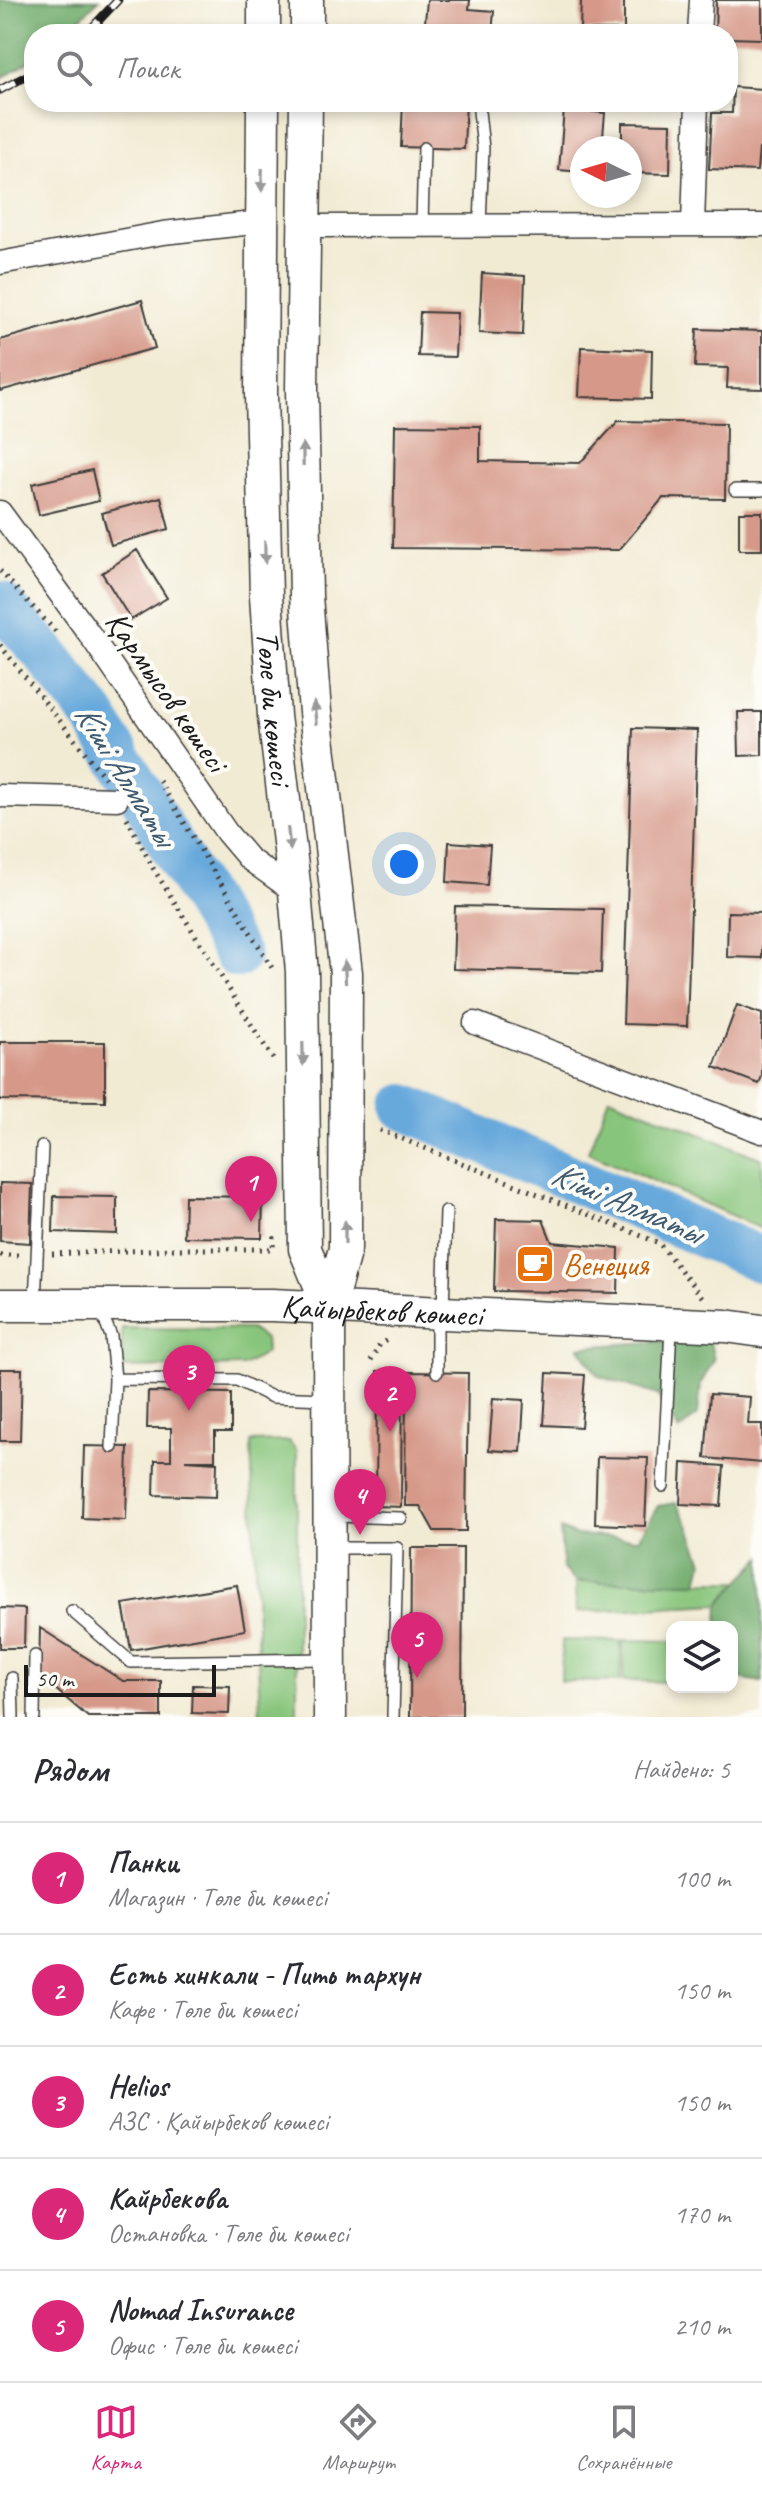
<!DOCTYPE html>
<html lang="ru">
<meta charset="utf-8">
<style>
body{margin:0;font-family:Caveat,sans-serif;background:#f2f2f3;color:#2b2b33}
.controls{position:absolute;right:24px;bottom:24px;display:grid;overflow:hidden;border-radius:16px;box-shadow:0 4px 12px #0003}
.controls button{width:72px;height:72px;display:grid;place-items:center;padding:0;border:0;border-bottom:2px solid #e1e1e2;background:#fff;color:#2b2b33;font:40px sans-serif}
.compass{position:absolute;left:570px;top:136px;width:72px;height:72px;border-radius:50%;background:#fff;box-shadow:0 4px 12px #0003;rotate:275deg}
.scale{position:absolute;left:24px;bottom:20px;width:192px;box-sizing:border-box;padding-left:8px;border:4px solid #1c1c1c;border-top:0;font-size:22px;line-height:28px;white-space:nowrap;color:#1c1c1c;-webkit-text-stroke:6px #fdfcf7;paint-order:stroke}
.you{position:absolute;left:404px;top:864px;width:28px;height:28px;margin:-20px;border:6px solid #fff;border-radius:50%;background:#1a73e8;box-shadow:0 0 0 12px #1a73e833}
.badge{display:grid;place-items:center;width:52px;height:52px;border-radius:50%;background:#db2777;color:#fff;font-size:26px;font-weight:700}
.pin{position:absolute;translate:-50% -66px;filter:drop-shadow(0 2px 4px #0008)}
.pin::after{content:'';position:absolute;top:42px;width:28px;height:24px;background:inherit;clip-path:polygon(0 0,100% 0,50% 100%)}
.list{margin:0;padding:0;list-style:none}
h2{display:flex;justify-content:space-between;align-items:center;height:104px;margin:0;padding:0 32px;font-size:34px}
h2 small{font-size:26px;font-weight:400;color:#7c7c81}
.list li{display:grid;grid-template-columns:52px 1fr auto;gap:24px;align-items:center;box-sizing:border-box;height:112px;padding:0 32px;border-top:2px solid #e1e1e2}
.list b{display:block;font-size:30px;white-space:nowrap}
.list p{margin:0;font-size:26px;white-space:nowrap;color:#7c7c81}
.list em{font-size:26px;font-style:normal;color:#7c7c81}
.icon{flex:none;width:44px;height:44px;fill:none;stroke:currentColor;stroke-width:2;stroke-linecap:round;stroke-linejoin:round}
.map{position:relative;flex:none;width:762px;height:1717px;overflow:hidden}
.search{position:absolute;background:#fff;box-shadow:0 4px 12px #0003;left:24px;right:24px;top:24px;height:88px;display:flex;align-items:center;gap:20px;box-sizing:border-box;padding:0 28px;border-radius:32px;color:#7c7c81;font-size:30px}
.sheet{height:664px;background:#fff}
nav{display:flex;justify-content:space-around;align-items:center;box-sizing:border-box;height:112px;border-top:2px solid #e1e1e2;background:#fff;font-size:22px;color:#7c7c81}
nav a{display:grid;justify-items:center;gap:4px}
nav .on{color:#db2777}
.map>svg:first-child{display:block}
</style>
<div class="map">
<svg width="762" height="1717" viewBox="0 0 762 1717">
<rect width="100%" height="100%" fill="#fdfcf7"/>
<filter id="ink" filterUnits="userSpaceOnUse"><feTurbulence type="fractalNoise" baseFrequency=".0125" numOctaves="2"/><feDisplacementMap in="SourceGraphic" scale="16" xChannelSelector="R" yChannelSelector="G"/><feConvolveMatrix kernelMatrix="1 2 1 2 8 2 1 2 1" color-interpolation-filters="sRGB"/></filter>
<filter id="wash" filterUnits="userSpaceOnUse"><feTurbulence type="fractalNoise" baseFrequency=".006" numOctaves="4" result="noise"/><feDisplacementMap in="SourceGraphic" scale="32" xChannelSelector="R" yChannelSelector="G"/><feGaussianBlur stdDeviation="1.8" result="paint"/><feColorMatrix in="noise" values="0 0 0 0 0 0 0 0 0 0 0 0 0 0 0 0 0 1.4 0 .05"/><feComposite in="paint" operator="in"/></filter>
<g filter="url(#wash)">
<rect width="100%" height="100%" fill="#f2ebd4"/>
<!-- green -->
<path fill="#88c57b" stroke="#52704c" stroke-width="2" d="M609,1097L762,1159V1229L588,1152Z
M122,1328L250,1329L265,1339L266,1353L243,1366L122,1368Z
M289,1441L297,1451V1717H260L251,1442Z
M739,1581L719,1604L576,1612V1582Z
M562,1640L621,1641L620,1682L561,1681Z
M623,1640L672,1641V1682L623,1681Z"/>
<!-- forest -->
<path fill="#6eaa6b" stroke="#456344" stroke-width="2" d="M0,0H99L64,34H34V58L0,79Z
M709,1338L714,1360L701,1383L698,1414L679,1431L658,1395L598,1376L579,1347Z
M676,1503L689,1525L703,1562L698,1582H576L563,1569L560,1529L575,1535L638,1539L658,1506Z
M762,1557V1682L732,1677V1627H718L719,1604Z"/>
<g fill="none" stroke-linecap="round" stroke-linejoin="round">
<!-- river -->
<path stroke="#67a9db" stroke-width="46" d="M0,604L44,652L94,716L237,955
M404,1107L762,1260"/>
</g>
<g id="blocks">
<!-- building -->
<path fill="#d69888" d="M427,0H470L469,9L494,11L492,34H424Z
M581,0H624V30H580Z
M716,0H762V39L728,38V34H715Z
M733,87L762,89V149H759L757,171L709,169L712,113H732Z
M403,102H466L464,149L401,147Z
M564,109L605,113L602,148H582V172L559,170Z
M622,123L671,124L670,174L630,173V148H622Z
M482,273L525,276L523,335L479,333Z
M142,300L155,348L0,391V340Z
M420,312L457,313L455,357L418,356Z
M697,329L762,331V389L727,388L728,368L695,367Z
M581,347L652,350L651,399L579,397Z
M618,421L726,423L725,499L663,498L619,550L393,548L395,425L480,426V461L580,463Z
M92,470L99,501L39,515L32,484Z
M161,497L169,529L111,545L102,513Z
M739,512H762V550H739Z
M137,550L167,598L131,620L102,573Z
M738,712H762V755L739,756Z
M633,728L697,730L687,1026L623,1024Z
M449,842L490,845L487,885L447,882Z
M455,906L603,909L601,973L453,969Z
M728,912L762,913V958L727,957Z
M737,1005L762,1014V1076L759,1084L714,1067Z
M0,1042H105V1101L0,1100Z
M0,1183L32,1184L30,1243L0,1241Z
M54,1196L117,1197V1234L53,1232Z
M185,1196L263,1197L262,1238L184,1237Z
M496,1219L543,1220L552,1242L619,1248L618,1293L494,1291Z
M0,1369H22L20,1441H0Z
M377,1371H402L401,1507L376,1506Z
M406,1372L468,1373L466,1531H434L420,1506H405Z
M547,1373L585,1375L581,1427L544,1425Z
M148,1392L231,1393V1432H215V1460H185L217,1462L216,1497L154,1495L155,1460H171V1428H147Z
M710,1394L750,1397L748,1424H762V1463L705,1458Z
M493,1398L524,1400L521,1452L489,1450Z
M84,1446L128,1447L126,1520L82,1518Z
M597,1457L648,1458L645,1526L595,1524Z
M682,1463L724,1466L721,1506L680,1504Z
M411,1548H463L462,1717H410Z
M237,1585L245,1630L131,1650L123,1604Z
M0,1608L25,1609L24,1648H0Z
M40,1628L123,1681H161V1717H88L39,1675Z
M193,1685L230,1686L229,1714L192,1713Z"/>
</g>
</g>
<g filter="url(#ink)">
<use href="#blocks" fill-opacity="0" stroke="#3c3b38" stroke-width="2"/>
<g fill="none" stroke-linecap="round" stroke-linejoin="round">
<defs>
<path id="lane" d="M478,102L483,148L480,225
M422,224L424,148
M735,490H762
M35,1303L42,1147
M100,1309L111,1336L115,1379L237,1380L272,1397L326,1399
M443,1312L446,1212
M437,1372V1317
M112,1447L115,1379
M663,1486L671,1328
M334,1516L401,1518
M330,1548H397L393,1717
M72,1611L131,1662L326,1659
M12,1678L13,1717
M34,1717L35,1656"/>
<path id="street" d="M699,34L701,0
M693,225L697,102
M306,226L762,225
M0,263L163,233L262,222
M0,512L88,632L227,833L249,859L295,892
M0,796L117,799
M475,1023L762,1132"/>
<g id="secondary">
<path d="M264,34V0"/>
<path d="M307,34V0"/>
<path id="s1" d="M263,102L261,394L266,596L274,716L295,892L302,972L305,1249L329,1307"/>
<path d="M306,102L302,389L306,596L315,712L346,973L345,1249L329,1307L330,1717"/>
<path id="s2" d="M0,1305H272L726,1326L762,1331"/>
</g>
</defs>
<!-- lane casing -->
<use href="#lane" stroke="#3c3b38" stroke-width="14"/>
<!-- street casing -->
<use href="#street" stroke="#3c3b38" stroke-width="25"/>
<!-- secondary casing -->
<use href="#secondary" stroke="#3c3b38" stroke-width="35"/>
<!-- path -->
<path stroke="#3c3b38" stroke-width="5" stroke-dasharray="2 6" stroke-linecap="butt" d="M0,571L56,632
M0,645L105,778
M159,781L272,968
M127,818L153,868L273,1059
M380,1130L659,1243L702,1297
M52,1254L174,1249H273L274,1233
M0,1255H22
M371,1361L380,1344L387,1340"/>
<!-- lane -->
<use href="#lane" stroke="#fff" stroke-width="11"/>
<!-- street -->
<use href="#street" stroke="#fff" stroke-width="22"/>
<!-- secondary -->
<use href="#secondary" stroke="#fff" stroke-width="32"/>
<defs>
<path id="rail" d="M86,34L118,0
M0,90L34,72"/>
</defs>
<!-- rail casing -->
<use href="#rail" stroke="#1c1c1c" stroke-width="9"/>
<!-- rail -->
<use href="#rail" stroke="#fdfcf7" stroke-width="6" stroke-dasharray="18" stroke-linecap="butt"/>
</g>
<!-- one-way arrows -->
<defs><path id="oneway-solid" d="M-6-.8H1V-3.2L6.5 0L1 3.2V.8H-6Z" transform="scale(2)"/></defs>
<g fill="#999">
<use href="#oneway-solid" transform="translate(262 180) rotate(91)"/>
<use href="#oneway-solid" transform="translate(303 454) rotate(-91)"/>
<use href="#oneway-solid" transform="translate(265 552) rotate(89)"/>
<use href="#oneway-solid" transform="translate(315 713) rotate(-96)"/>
<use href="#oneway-solid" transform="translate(289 839) rotate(83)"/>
<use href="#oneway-solid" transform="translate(345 972) rotate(-93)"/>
<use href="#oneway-solid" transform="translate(303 1054) rotate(89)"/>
<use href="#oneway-solid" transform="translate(345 1232) rotate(-90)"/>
</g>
</g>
<!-- icons -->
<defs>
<symbol id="cafe-square" viewBox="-11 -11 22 22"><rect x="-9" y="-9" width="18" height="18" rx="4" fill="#e8710a" stroke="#fdfcf7"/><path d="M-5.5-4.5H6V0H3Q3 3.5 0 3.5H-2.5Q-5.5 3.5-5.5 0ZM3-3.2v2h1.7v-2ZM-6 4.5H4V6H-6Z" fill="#fff"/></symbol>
</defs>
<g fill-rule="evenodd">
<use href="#cafe-square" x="513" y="1242" width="44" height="44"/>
</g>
<g text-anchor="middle" stroke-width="8" stroke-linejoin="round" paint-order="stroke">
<!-- street labels -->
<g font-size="32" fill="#1c1c1c" stroke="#fdfcf7">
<text transform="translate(167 691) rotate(55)" y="11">Қармысов көшесі</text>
<text dy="11" stroke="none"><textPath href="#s1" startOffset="606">Төле би көшесі</textPath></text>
<text dy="11" stroke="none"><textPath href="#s2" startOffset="382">Қайырбеков көшесі</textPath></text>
</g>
<!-- food labels -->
<g font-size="32" fill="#c56008" stroke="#fdfcf7" text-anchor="start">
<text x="563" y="1275">Венеция</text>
</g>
<!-- water labels -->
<g font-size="34" font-style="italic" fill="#3e5b72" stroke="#fdfcf7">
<text transform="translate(126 774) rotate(58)" y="12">Кіші Алматы</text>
<text transform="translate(627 1202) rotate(23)" y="12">Кіші Алматы</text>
</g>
</g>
</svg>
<div class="controls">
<button><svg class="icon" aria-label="layers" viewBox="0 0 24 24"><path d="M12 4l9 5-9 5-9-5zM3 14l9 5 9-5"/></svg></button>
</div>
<svg class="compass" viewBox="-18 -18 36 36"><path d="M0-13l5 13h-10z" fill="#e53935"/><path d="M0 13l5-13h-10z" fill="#7c7c81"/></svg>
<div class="scale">50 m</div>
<div class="you"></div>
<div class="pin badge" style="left:251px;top:1222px">1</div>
<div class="pin badge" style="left:390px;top:1432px">2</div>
<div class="pin badge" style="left:189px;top:1411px">3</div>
<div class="pin badge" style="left:360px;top:1535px">4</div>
<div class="pin badge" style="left:417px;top:1678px">5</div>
<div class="search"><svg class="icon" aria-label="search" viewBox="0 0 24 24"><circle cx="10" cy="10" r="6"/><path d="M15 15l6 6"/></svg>Поиск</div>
</div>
<section class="sheet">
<h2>Рядом<small>Найдено: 5</small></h2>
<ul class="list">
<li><span class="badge">1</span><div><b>Панки</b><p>Магазин · Төле би көшесі</p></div><em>100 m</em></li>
<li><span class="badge">2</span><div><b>Есть хинкали - Пить тархун</b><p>Кафе · Төле би көшесі</p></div><em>150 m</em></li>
<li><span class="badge">3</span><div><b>Helios</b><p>АЗС · Қайырбеков көшесі</p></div><em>150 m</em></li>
<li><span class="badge">4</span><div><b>Кайрбекова</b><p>Остановка · Төле би көшесі</p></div><em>170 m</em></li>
<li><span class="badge">5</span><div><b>Nomad Insurance</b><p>Офис · Төле би көшесі</p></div><em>210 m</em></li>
</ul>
</section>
<nav>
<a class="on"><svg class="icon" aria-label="map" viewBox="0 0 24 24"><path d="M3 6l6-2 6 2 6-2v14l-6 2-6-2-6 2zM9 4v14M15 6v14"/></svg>Карта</a>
<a><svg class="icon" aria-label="directions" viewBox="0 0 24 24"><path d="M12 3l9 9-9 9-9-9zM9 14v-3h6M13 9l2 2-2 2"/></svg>Маршрут</a>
<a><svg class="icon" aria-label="saved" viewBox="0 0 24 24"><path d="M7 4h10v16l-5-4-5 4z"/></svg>Сохранённые</a>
</nav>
